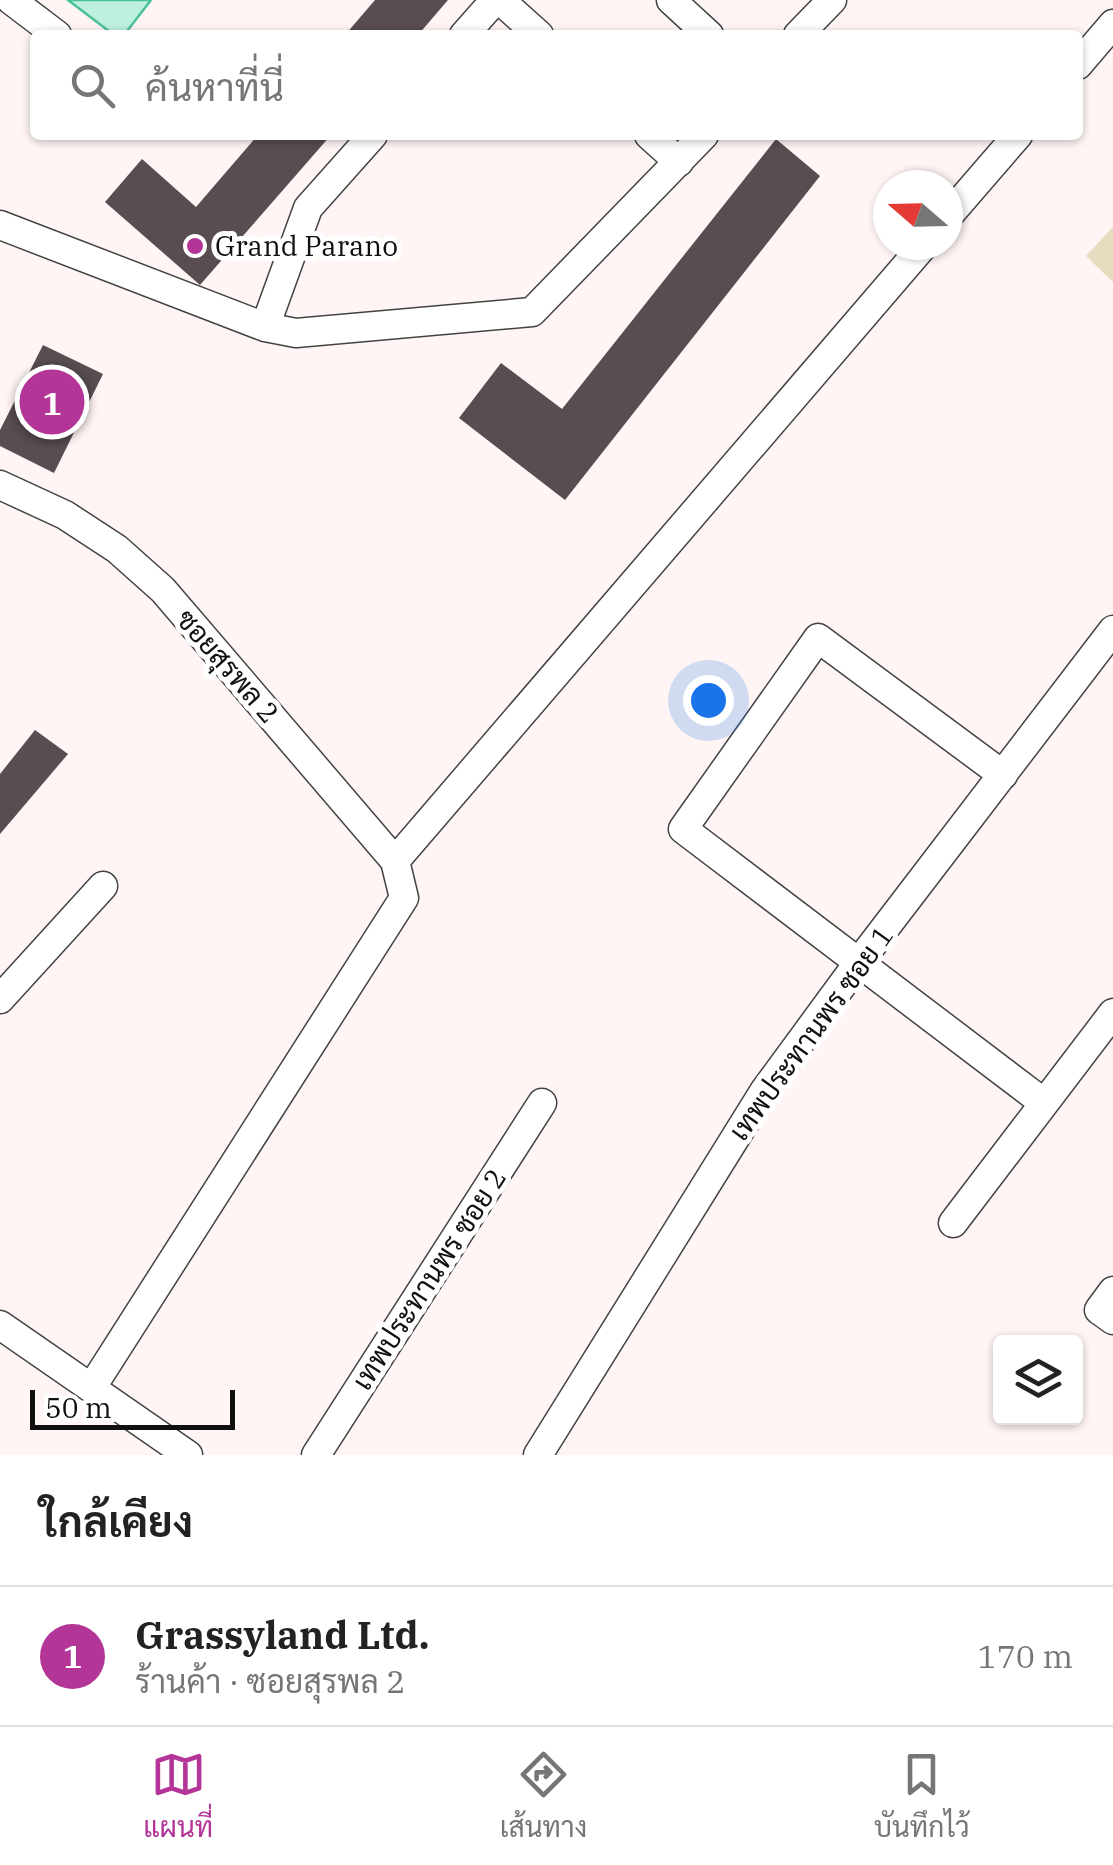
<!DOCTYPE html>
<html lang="th">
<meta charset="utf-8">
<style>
body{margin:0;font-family:"IBM Plex Serif",Sarabun,serif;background:#f2f2f2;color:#222}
.controls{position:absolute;right:30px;bottom:30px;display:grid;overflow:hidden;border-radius:10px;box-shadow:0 2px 8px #0004}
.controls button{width:90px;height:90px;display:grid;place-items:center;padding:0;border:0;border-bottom:2px solid #e0e0e0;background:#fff;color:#222;font:50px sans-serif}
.compass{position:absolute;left:873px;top:170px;width:90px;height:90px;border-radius:50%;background:#fff;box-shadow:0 2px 8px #0004;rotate:290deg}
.scale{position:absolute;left:30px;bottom:25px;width:205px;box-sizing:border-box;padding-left:10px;border:5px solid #101010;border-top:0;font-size:28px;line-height:35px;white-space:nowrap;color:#101010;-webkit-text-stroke:8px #fff;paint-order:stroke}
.you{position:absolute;left:708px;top:700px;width:35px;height:35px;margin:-25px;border:8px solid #fff;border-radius:50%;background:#1a73e8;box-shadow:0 0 0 15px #1a73e833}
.badge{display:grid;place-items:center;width:65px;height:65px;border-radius:50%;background:#b33598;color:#fff;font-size:32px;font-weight:700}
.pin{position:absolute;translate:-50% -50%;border:5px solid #fff;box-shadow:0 2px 10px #0006}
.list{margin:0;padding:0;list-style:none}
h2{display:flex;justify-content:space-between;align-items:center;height:130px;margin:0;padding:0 40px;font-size:42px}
h2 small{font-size:32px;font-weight:400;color:#767676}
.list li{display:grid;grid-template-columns:65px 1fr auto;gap:30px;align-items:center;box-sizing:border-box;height:140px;padding:0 40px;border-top:2px solid #e0e0e0}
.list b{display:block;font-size:38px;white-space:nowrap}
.list p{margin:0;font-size:32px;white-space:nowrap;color:#767676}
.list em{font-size:32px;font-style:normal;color:#767676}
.icon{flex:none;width:55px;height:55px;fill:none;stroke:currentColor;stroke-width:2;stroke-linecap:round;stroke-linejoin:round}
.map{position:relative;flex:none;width:1113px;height:1455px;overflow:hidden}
.search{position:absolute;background:#fff;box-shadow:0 2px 8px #0004;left:30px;right:30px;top:30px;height:110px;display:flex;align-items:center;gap:25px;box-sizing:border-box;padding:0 35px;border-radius:10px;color:#767676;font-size:38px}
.sheet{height:270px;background:#fff}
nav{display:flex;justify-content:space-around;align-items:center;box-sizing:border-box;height:140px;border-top:2px solid #e0e0e0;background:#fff;font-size:28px;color:#767676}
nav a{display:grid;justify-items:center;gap:5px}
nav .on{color:#b33598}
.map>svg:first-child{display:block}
</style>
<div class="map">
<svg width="1113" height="1455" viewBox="0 0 1113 1455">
<rect width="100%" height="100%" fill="#fef5f4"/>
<!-- green -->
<path fill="#e6dcc0" d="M1113,227V282L1086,256Z"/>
<!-- water -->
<path fill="#bdf1de" stroke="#4bc199" stroke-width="2.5" d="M68,0H151L124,35H114Z"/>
<!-- building -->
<path fill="#584d51" d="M375,0H448L418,35H345Z
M258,135H331L200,285L105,202L142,159L196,207Z
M776,139L820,176L565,500L459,418L501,363L562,409Z
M43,345L103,374L54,473L0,446V430Z
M35,730L68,754L0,834V774Z"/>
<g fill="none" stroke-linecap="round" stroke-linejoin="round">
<defs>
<path id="minor" d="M11,0L57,35
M500,0L539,35
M671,0L709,35
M464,35L495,0
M798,35L832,0
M1078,65L1113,24
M649,135L679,162
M948,216L1018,135
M0,225L265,327L296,333L532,312L704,135
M265,327L308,208L373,135
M0,485L65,515L117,549L163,590L395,861L404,898L92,1387
M1003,775L818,638L683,829L1044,1103
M395,861L924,245
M0,999L103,886
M953,1223L1113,1013
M1113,1291L1099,1310L1113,1320
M0,1325L188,1455
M316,1455L542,1103
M538,1455L765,1090L859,962L1113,630"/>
</defs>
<!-- minor casing -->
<use href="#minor" stroke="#434343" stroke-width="31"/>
<!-- minor -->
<use href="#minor" stroke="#fff" stroke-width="28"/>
</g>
<!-- markers -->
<circle fill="#b33598" stroke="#fff" stroke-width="4" cx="195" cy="246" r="10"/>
<g text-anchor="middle" stroke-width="10" stroke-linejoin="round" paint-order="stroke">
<!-- poi labels -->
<g font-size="28" fill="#101010" stroke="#fff" text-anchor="start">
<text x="215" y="256">Grand Parano</text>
</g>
<!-- street labels -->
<g font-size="28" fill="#101010" stroke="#fff">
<text transform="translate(228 666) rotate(49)" y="10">ซอยสุรพล 2</text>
<text transform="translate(811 1033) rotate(-54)" y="10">เทพประทานพร ซอย 1</text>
<text transform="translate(429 1279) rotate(-57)" y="10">เทพประทานพร ซอย 2</text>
</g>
</g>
</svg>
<div class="controls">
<button><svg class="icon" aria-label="layers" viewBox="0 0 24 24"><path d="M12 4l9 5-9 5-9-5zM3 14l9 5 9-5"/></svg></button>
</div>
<svg class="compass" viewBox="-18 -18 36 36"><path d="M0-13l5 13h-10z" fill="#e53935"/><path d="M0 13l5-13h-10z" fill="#767676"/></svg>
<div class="scale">50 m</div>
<div class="you"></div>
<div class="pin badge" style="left:52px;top:402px">1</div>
<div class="search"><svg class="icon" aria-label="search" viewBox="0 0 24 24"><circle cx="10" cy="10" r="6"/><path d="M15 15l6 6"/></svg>ค้นหาที่นี่</div>
</div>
<section class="sheet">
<h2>ใกล้เคียง<small></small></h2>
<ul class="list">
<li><span class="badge">1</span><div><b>Grassyland Ltd.</b><p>ร้านค้า · ซอยสุรพล 2</p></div><em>170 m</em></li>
</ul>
</section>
<nav>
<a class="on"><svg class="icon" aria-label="map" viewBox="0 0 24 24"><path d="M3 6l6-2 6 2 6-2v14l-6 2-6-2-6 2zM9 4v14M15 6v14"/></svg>แผนที่</a>
<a><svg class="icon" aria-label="directions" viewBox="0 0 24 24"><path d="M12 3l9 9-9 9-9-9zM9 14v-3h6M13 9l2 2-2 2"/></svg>เส้นทาง</a>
<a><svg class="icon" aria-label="saved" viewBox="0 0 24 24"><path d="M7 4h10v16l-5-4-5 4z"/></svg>บันทึกไว้</a>
</nav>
